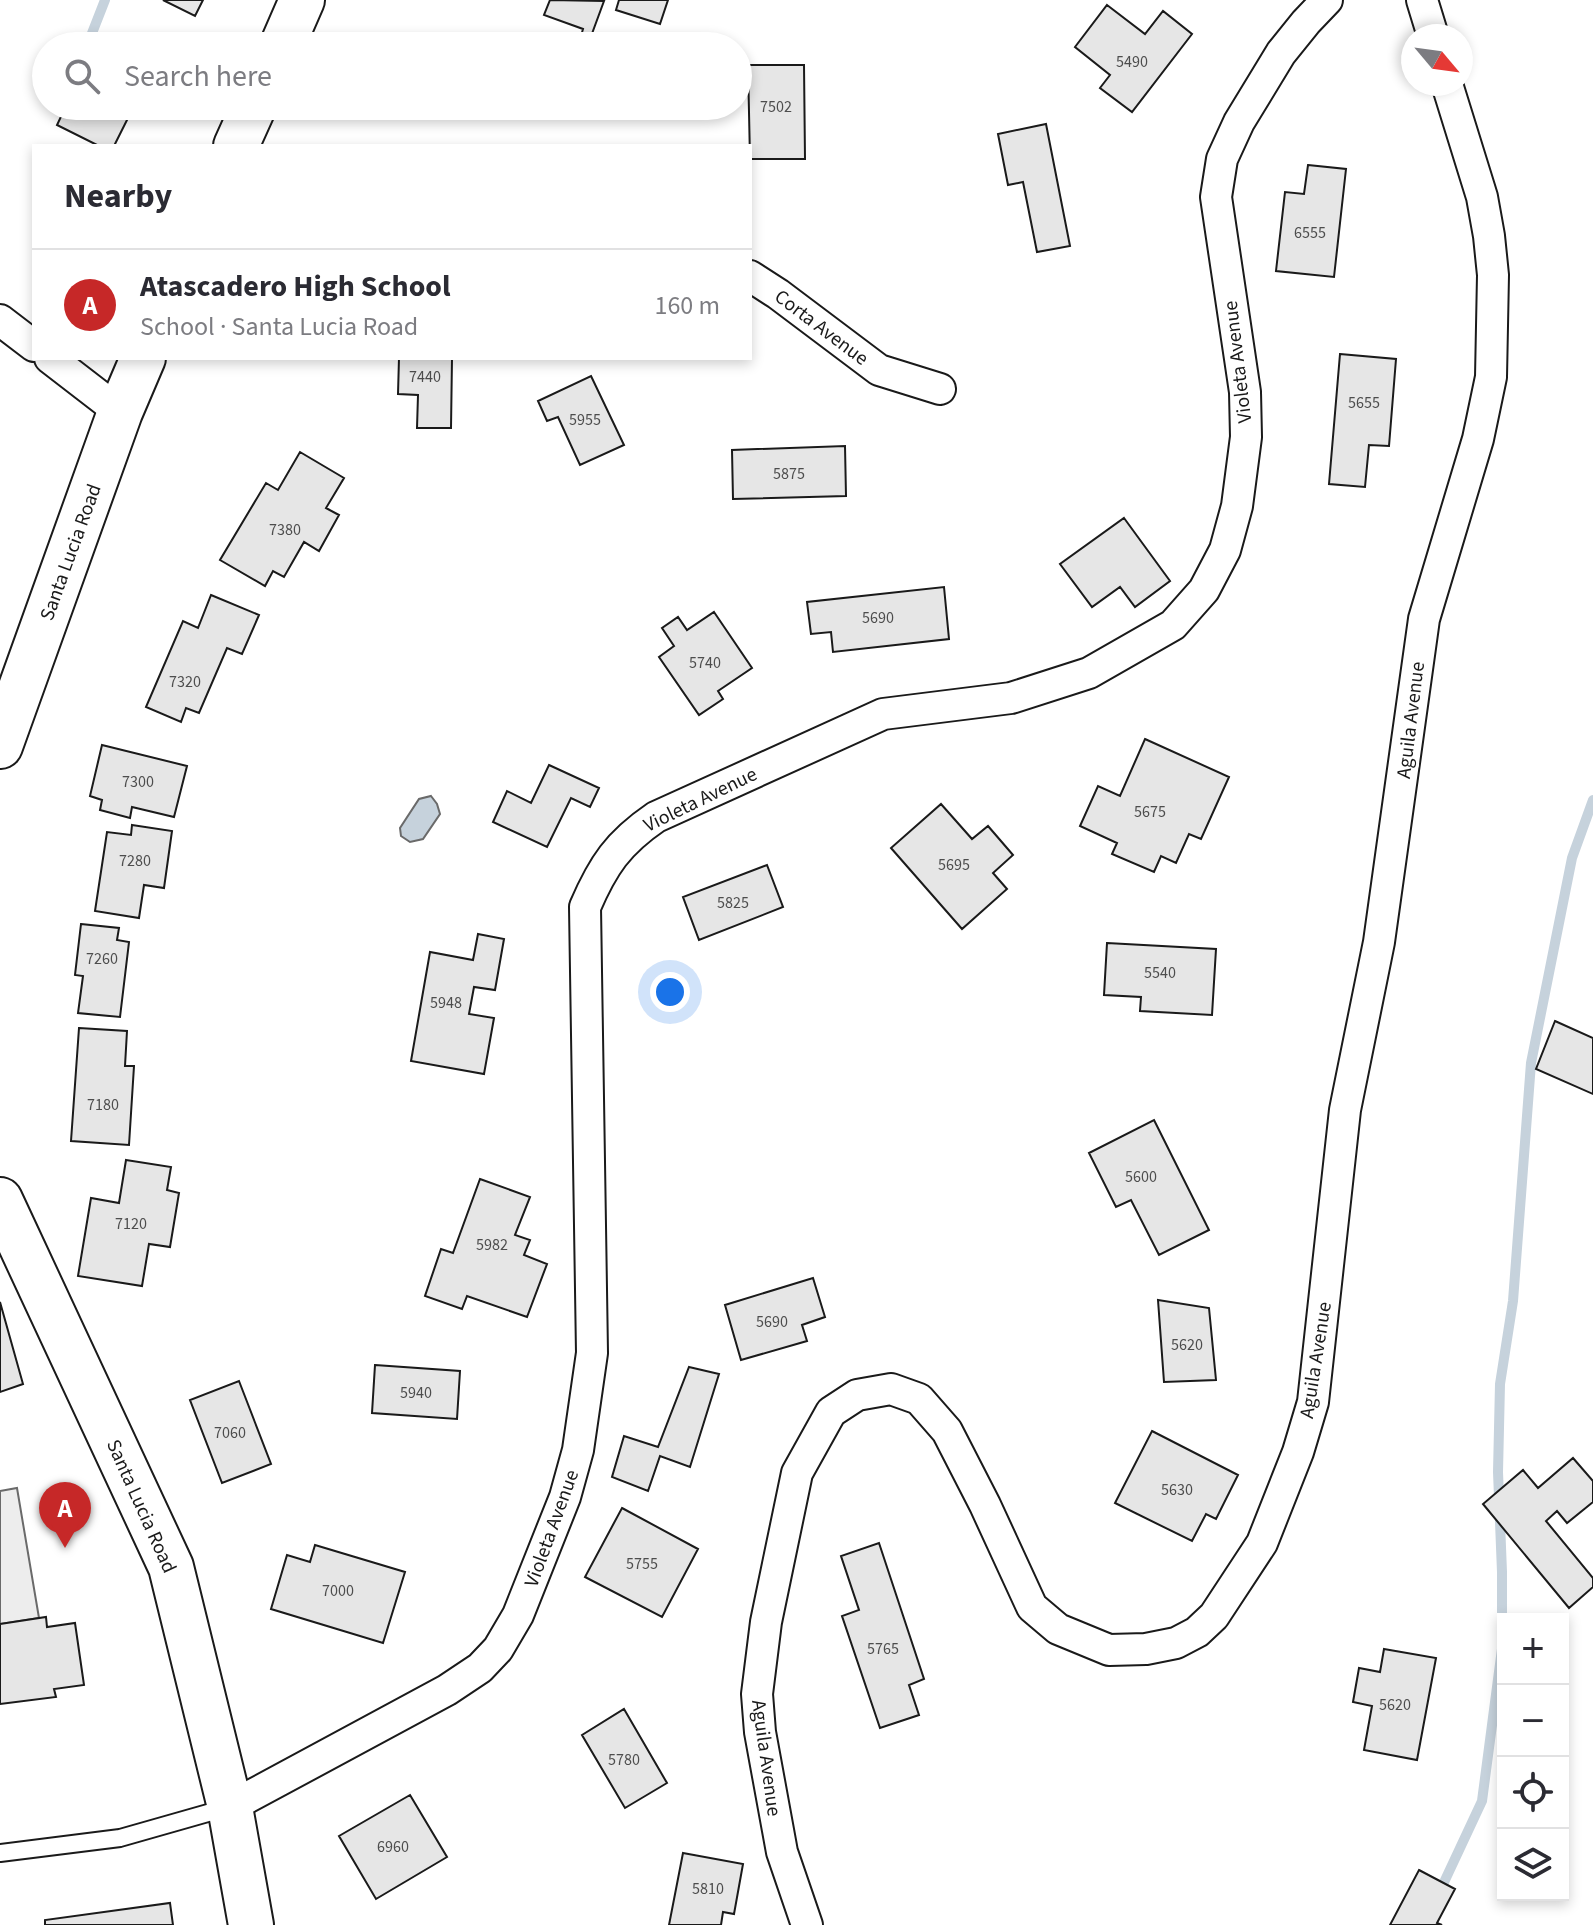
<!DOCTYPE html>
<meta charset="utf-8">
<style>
body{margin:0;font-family:"Source Sans 3",sans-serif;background:#f7f7f7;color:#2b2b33}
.controls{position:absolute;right:24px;bottom:24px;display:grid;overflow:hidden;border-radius:0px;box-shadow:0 4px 12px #0003}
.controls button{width:72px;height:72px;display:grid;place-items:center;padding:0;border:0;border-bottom:2px solid #e1e1e2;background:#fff;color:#2b2b33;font:40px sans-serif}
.compass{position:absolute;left:1401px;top:24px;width:72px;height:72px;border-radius:50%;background:#fff;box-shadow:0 4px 12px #0003;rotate:119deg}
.you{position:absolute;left:670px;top:992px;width:28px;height:28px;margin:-20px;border:6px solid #fff;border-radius:50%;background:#1a73e8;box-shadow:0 0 0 12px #1a73e833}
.badge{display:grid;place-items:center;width:52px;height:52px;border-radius:50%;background:#c62828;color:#fff;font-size:26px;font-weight:700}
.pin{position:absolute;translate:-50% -66px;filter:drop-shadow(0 2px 4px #0008)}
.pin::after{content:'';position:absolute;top:42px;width:28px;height:24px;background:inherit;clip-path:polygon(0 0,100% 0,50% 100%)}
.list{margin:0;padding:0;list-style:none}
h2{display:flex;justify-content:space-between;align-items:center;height:104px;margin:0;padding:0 32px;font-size:34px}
h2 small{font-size:26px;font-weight:400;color:#7c7c81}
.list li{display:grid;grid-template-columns:52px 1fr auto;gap:24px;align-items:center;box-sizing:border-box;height:112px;padding:0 32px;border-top:2px solid #e1e1e2}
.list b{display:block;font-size:30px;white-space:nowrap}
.list p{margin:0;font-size:26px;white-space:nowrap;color:#7c7c81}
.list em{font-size:26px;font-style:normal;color:#7c7c81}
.icon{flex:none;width:44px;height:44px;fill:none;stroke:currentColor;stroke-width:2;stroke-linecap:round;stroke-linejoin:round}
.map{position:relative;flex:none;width:1593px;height:1925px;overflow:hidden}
.search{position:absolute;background:#fff;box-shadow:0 4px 12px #0003;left:32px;top:32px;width:720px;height:88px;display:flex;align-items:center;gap:20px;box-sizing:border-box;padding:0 28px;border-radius:44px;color:#7c7c81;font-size:30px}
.panel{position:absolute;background:#fff;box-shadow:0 4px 12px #0003;left:32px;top:144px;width:720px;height:216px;border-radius:0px}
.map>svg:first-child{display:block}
</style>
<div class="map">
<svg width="1593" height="1925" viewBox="0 0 1593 1925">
<rect width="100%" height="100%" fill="#fff"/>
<!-- parking -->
<path fill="#ededed" stroke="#6a6a6a" stroke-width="2" d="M17,1488L39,1618L0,1624V1491Z"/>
<!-- water -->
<path fill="#c6d2dc" stroke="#6a6a6a" stroke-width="2" d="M431,796L437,804L440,814L423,839L410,842L401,836L400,828L419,799Z"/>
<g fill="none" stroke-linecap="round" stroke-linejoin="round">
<!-- stream -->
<path stroke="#c6d2dc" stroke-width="10" d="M87,46L105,0
M1439,1893L1482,1801L1502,1649V1572L1498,1472L1500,1384L1513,1301L1531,1063L1572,858L1593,800"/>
</g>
<!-- building -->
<path fill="#e6e6e6" stroke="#1a1a1a" stroke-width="2" d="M163,0H203L195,16Z
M550,0L604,1L590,39L581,36L583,29L544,15Z
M619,0H668L660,24L616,10Z
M1107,5L1145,34L1163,11L1192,34L1132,112L1100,88L1110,75L1075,47Z
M748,65H804L805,159H750Z
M66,106H134L114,146H99L57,125Z
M1046,124L1070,246L1037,252L1023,182L1008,185L998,134Z
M1308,165L1346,169L1334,277L1276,271L1285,192L1304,194Z
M1340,354L1396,359L1389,446L1369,445L1365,487L1329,484Z
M399,358H452L451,428H417L418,395L398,394Z
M591,376L624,445L580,465L558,417L547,421L538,401Z
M845,446L846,496L733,499L732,450Z
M300,452L344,478L326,508L339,515L319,551L304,542L284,577L273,571L265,586L220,560L266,483L278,490Z
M1124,518L1170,581L1135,607L1120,587L1092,607L1060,564Z
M944,587L949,639L833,652L831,632L811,634L807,602Z
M211,595L259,615L242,654L227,648L199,713L186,708L181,722L146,707L183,621L198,628Z
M714,612L752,668L718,691L723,699L699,715L659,657L674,646L662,628L678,617L687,630Z
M1145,739L1229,777L1201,839L1189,834L1176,863L1161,856L1154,872L1112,854L1117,843L1080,826L1098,786L1120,796Z
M102,745L187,766L174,817L132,807L130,818L100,810L102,800L90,796Z
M549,765L599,788L590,807L571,798L547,847L493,822L507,791L531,803Z
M941,804L972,839L988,826L1013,855L993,873L1007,889L962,929L891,848Z
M132,825L172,831L164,888L144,885L139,918L95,911L107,832L131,835Z
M767,865L783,907L699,940L683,897Z
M81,924L119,928L117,940L129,942L120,1017L78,1013L83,976L75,975Z
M478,934L504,939L495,990L474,987L469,1014L494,1018L484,1074L411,1061L430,952L473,960Z
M1107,943L1216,949L1212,1015L1140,1011L1141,997L1104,995Z
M1555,1021L1593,1038V1094L1536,1069Z
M79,1028L127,1031L125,1066H134L129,1145L71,1141Z
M1154,1120L1209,1230L1159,1255L1131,1200L1116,1207L1089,1153Z
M126,1160L171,1167L167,1190L179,1193L170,1247L149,1244L142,1286L78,1276L91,1198L119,1203Z
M480,1179L530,1197L515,1235L530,1240L524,1255L547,1264L527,1317L467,1296L462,1309L425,1296L441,1249L453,1253Z
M813,1278L825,1317L802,1325L807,1341L741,1360L725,1305Z
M1158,1300L1209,1308L1216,1380L1164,1382Z
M0,1302L23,1384L0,1392Z
M375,1365L460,1371L457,1419L372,1413Z
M689,1367L719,1374L690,1467L660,1456L648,1491L612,1477L624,1436L658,1447Z
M239,1381L271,1464L222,1483L190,1400Z
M1152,1431L1238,1475L1216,1519L1206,1514L1192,1541L1115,1503Z
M1573,1458L1593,1481V1502L1567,1523L1557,1511L1546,1521L1593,1578V1587L1569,1608L1483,1504L1523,1470L1538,1488Z
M622,1508L698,1549L662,1617L585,1577Z
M879,1543L924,1679L909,1685L919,1715L880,1728L842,1616L859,1610L841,1556Z
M315,1545L405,1572L383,1643L271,1609L287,1555L310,1562Z
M46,1617L47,1627L75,1623L84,1685L54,1689L56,1697L0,1704V1624Z
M1384,1649L1436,1658L1417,1760L1364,1750L1372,1706L1353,1702L1359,1668L1380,1672Z
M624,1709L667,1783L625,1808L582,1735Z
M410,1795L447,1857L376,1899L339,1836Z
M683,1853L743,1864L734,1914L723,1912L721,1925H669Z
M1419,1870L1455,1889L1437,1923L1442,1925H1390Z
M170,1903L173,1925H45V1920Z"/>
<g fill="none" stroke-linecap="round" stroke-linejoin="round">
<defs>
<path id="lane" d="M0,1853L120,1838L229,1807"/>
<path id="street" d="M1422,0L1433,36
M750,276L778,294L879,370L940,389
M0,320L34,346
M50,358L120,412
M230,1807L447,1690L480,1668L498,1649L518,1615L565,1497L578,1450L592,1353L585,907C603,865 618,843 656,817L883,714L1011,698L1089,673L1173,625L1204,590L1225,550L1237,506L1246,437L1245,392L1216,197L1222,159L1239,122L1281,53L1306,22L1327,0
M807,1925L782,1852L760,1732L757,1694L766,1622L797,1473L831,1412L857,1395L891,1389L919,1399L947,1431L985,1505L1032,1607L1058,1629L1109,1650L1146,1649L1176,1643L1197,1632L1214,1616L1262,1543L1298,1452L1313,1402L1345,1110L1379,942L1424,619L1478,439L1491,377L1493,275L1489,236L1482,197L1447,84"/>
<path id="secondary" d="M282,46L302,0
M236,146L254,106
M0,746L120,412L143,358
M0,1200L171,1567L230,1807L251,1925"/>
</defs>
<!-- lane casing -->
<use href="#lane" stroke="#1a1a1a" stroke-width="20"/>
<!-- street casing -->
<use href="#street" stroke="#1a1a1a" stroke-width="34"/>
<!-- secondary casing -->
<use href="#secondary" stroke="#1a1a1a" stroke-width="48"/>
<!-- lane -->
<use href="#lane" stroke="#fff" stroke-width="16"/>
<!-- street -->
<use href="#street" stroke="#fff" stroke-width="30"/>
<!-- secondary -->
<use href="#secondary" stroke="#fff" stroke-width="44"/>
</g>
<g text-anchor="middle" stroke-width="6" stroke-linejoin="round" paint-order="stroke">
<!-- number labels -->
<g font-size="16" fill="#4d4d4d">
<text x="1132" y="67">5490</text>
<text x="776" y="112">7502</text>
<text x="1310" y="238">6555</text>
<text x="425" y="382">7440</text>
<text x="1364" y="408">5655</text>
<text x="585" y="425">5955</text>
<text x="789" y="479">5875</text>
<text x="285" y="535">7380</text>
<text x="878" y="623">5690</text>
<text x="705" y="668">5740</text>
<text x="185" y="687">7320</text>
<text x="138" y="787">7300</text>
<text x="1150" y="817">5675</text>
<text x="135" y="866">7280</text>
<text x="954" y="870">5695</text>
<text x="733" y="908">5825</text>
<text x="102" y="964">7260</text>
<text x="1160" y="978">5540</text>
<text x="446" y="1008">5948</text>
<text x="103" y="1110">7180</text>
<text x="1141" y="1182">5600</text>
<text x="131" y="1229">7120</text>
<text x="492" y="1250">5982</text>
<text x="772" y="1327">5690</text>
<text x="1187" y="1350">5620</text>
<text x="416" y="1398">5940</text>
<text x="230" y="1438">7060</text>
<text x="1177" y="1495">5630</text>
<text x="642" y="1569">5755</text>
<text x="338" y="1596">7000</text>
<text x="883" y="1654">5765</text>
<text x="1395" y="1710">5620</text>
<text x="624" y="1765">5780</text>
<text x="393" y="1852">6960</text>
<text x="708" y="1894">5810</text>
</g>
<!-- street labels -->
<g font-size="20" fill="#1a1a1a" stroke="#fff">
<text transform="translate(822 327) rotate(37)" y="7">Corta Avenue</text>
<text transform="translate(1237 362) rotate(-97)" y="7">Violeta Avenue</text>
<text transform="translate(70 552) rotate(-70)" y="7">Santa Lucia Road</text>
<text transform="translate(1410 720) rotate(-83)" y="7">Aguila Avenue</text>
<text transform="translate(700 799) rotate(-26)" y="7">Violeta Avenue</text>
<text transform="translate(1315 1360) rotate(-81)" y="7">Aguila Avenue</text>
<text transform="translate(142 1506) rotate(66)" y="7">Santa Lucia Road</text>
<text transform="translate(551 1528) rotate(-70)" y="7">Violeta Avenue</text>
<text transform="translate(767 1758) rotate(82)" y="7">Aguila Avenue</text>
</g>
</g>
</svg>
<div class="controls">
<button>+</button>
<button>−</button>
<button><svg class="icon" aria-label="locate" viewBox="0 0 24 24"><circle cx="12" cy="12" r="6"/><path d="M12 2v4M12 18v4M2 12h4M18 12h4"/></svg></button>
<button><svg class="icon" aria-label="layers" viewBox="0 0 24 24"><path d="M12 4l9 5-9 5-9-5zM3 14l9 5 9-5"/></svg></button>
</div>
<svg class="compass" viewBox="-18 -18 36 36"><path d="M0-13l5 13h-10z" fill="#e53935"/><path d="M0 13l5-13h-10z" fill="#7c7c81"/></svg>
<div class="you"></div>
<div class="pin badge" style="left:65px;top:1548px">A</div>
<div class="search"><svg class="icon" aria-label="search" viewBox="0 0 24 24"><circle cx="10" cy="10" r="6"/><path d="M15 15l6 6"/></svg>Search here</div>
<section class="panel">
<h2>Nearby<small></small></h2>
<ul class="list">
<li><span class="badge">A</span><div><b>Atascadero High School</b><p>School · Santa Lucia Road</p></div><em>160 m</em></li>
</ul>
</section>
</div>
